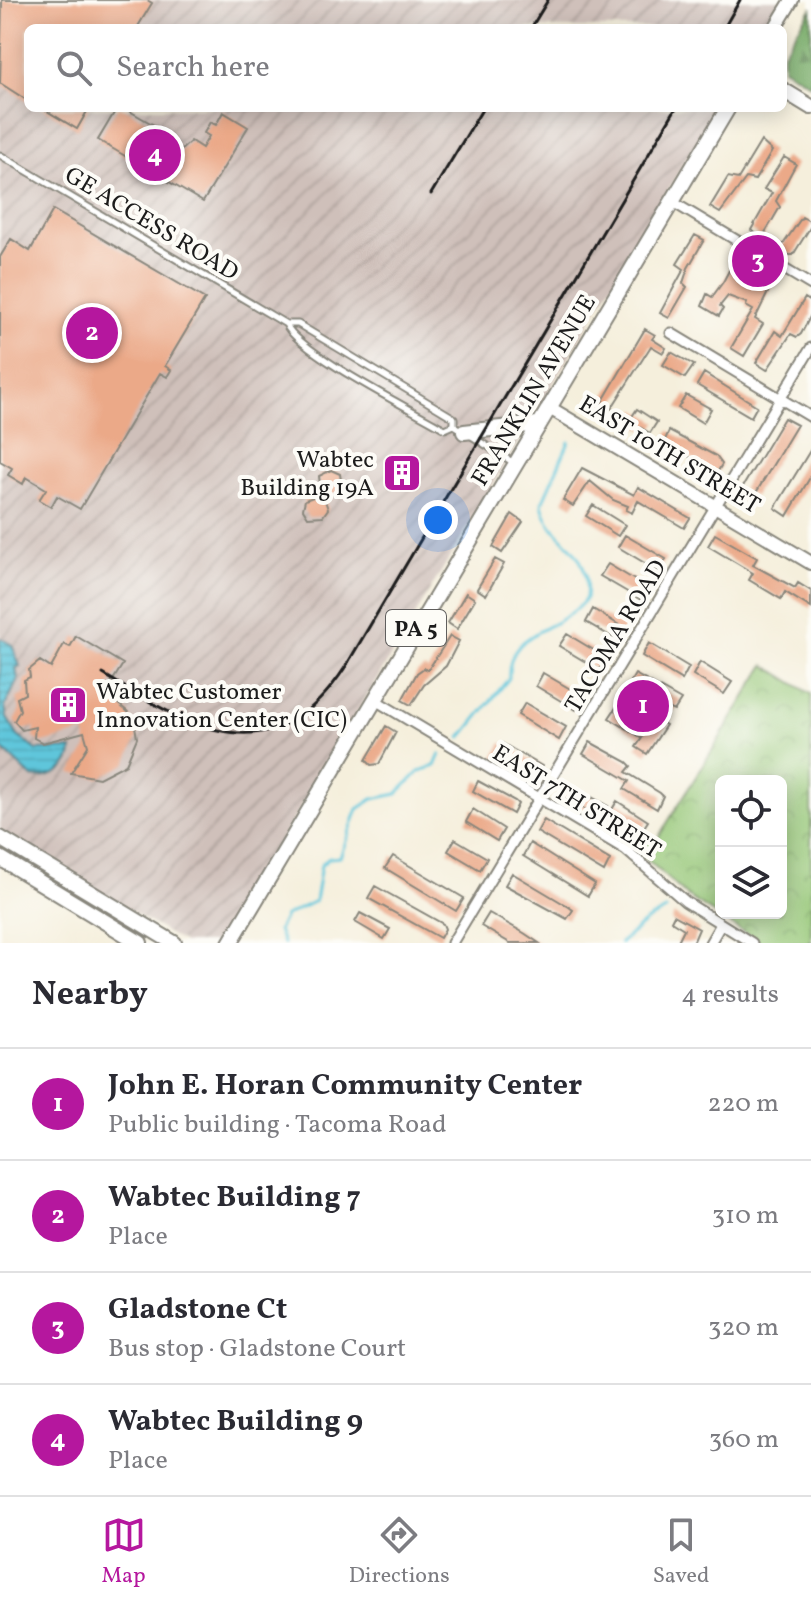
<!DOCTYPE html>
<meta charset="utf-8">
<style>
body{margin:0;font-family:Vollkorn,serif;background:#f7f7f7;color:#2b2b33}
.controls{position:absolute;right:24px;bottom:24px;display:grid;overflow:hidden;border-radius:12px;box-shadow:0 4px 20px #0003}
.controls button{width:72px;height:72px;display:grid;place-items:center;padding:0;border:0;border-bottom:2px solid #e1e1e2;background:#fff;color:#2b2b33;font:40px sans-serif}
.you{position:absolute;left:438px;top:520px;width:28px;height:28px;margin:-20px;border:6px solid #fff;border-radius:50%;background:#1a73e8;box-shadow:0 0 0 12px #1a73e833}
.badge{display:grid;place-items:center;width:52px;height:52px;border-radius:50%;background:#b5179e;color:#fff;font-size:26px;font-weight:700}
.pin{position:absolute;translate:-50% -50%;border:4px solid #fff;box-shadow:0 2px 8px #0006}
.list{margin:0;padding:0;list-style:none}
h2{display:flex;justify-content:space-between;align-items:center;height:104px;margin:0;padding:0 32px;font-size:34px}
h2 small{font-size:26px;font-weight:400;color:#7c7c81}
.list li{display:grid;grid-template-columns:52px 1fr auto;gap:24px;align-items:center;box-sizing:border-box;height:112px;padding:0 32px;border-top:2px solid #e1e1e2}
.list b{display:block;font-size:30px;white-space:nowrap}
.list p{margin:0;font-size:26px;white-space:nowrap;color:#7c7c81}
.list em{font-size:26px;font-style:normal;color:#7c7c81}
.icon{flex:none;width:44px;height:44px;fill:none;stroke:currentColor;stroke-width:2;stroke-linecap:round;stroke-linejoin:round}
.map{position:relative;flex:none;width:811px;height:943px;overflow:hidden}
.search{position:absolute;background:#fff;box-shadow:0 4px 20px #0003;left:24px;right:24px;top:24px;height:88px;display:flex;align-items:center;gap:20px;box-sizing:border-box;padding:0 28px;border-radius:12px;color:#7c7c81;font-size:30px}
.sheet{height:552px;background:#fff}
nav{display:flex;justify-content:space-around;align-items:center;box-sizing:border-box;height:112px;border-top:2px solid #e1e1e2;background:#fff;font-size:22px;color:#7c7c81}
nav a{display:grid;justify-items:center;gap:4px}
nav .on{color:#b5179e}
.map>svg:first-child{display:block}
</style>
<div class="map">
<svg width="811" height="943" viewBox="0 0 811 943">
<defs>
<pattern id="industrial-furrows" width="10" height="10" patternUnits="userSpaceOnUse" patternTransform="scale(2)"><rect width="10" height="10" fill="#cfc0ba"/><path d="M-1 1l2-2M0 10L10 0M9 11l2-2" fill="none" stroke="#b1a49f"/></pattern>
<pattern id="forest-firs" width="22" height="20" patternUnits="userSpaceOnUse" patternTransform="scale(2)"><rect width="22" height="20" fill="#77ab67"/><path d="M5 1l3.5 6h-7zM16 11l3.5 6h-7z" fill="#618a54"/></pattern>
<pattern id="park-crowns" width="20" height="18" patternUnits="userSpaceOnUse" patternTransform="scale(2)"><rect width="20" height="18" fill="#94c676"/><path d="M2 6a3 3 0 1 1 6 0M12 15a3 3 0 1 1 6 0" fill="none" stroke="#7faa66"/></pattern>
<pattern id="water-rules" width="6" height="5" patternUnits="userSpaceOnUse" patternTransform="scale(2)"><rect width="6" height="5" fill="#5fc6db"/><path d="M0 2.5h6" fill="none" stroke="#52aabb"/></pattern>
</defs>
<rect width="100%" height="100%" fill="#fdfcf7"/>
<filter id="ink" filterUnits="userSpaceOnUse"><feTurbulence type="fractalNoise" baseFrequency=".0125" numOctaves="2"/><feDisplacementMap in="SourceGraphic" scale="16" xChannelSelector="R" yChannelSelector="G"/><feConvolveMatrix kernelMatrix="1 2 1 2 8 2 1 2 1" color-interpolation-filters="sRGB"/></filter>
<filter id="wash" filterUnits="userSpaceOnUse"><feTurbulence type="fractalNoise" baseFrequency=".006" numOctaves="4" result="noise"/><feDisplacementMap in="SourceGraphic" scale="32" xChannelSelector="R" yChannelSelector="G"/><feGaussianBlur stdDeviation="1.8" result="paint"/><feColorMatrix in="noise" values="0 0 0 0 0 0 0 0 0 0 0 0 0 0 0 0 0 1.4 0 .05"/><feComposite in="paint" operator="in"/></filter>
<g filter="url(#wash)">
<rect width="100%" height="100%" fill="#f5efdc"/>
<!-- industrial -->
<path fill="url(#industrial-furrows)" d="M0,0H780L764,28H28V108H717L220,943H184L0,832Z"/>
<!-- forest -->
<path fill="url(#forest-firs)" stroke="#4a6442" stroke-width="2" d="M811,9V85L783,68V52Z"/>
<!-- park -->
<path fill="url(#park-crowns)" stroke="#587149" stroke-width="2" fill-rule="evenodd" d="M765,665L811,694V943H760L687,896L641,854L650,837L656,841ZM721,781H781V913H721Z"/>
<!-- water -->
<path fill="url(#water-rules)" stroke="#3e717c" stroke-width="2" d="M0,638L12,645L20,666L16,668L18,679L5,707L7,718L18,736L37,750L72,749C72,769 50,780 32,777L0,747Z"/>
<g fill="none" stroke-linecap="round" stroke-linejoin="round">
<!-- stream -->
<path stroke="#5fc6db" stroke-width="3" d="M461,738L509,678C506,628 563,632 586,598C592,543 548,542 542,503L569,442
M283,943L278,930L285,916L315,901L321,865L329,858L340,857L358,809L373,799L397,794L420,771L435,766L440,754
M620,943L649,919L666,910"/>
</g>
<g id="blocks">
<!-- building -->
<path fill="#eba988" d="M2,0H147L152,3L137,28H28V101L0,83Z
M42,108H89L77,129Z
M117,108H124L161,129L170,136L167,143L180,151L191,141L202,148L209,136L204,133L210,122L216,125L223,112L248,127L203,202L98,140Z
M761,141L772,151L755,180L746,178L720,213L710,207L728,177L738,179Z
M784,157L796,164L776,201L780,207L762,238L751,230L772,193L764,189Z
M53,210L205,299L165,366L171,370L167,377L160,373L80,509L57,496L51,507L39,500L46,489L26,477L23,484L8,475L12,468L0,461V257L11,239L30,251Z
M802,217L811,222V226L793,255H789L780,249Z
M695,235L704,240L688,268L683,283L687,287L669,318L660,313L684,269L677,264Z
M735,259L751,268L749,271L761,279L765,274L774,280L755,319L763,324L744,356L731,348L753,310L746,306L747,303L728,296L720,306L723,309L719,316L702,306L707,294L712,297L723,282Z
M805,298L811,302V315L801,334L797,337L791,334L767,370L756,363L775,331L782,336Z
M645,329L655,335L652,339L666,348L663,353L651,346L611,409L601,404Z
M671,352L694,365L685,378L663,365Z
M704,373L757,406L751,417L697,385Z
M686,395L711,409L703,423L678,408Z
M637,409L657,422L650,433L629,421Z
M784,418L797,425L754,496L742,488Z
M669,431L716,456L722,464L717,473L664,442Z
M811,449V476L787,516L775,508Z
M582,468L634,495L638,487L690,518L684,528L638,501L632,513L626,510L628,506L613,500L590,481L573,506L563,500Z
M331,470L340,474L342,487L334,494L323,495L328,509L323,516L308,517L303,509L305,500L321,494L319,476Z
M593,505L625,525L618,536L586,516Z
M512,514L523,522L502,553L493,547Z
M715,534L757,558L753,565L795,588L798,583L811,591V608L785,592L781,599L749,580L753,573L708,546Z
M625,535L666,559L658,571L618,547Z
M495,559L504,564L486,595L477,589Z
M608,564L648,588L641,600L600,576Z
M466,593L475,599L457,629L448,623Z
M593,609L624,628L617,640L586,622Z
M567,634L607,658L599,670L559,646Z
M76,636L123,664L105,693L128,712L135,726L137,738L126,764L99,778L71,773L88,746L84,732L43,743L34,738L35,727L22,730L14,721L20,710L17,698L25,694L24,680L30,677L29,670L40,661L51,668L64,644L70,647Z
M450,636L459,641L446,666L424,685L411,705L402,700L417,673L424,668L428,670Z
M649,643L689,667L682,680L642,656Z
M700,662L732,682L724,694L693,675Z
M543,673L584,697L576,710L536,686Z
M635,674L681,700L674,711L656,703L650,714L666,725L647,754L636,747L642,738L609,718L617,706L626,711L632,701L627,688Z
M525,703L566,727L559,740L518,715Z
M386,726L396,732L379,764L371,765L366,760Z
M590,742L627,762L631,766L626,772L660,793L663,796L657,809L624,789L629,781L583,754Z
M502,743L542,766L534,779L494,756Z
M478,781L515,801L518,804L513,814L473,791Z
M566,783L608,806L600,818L559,794Z
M617,801L648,821L641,832L610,813Z
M473,809L504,829L497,841L466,822Z
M544,820L610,860L604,872L537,832Z
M455,839L487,858L480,870L448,851Z
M530,843L595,884L588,896L523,856Z
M393,856L464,898L456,911L385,868Z
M512,873L569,907L573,910L567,919L505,885Z
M375,886L443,924L445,929L440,938L368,898Z
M360,913L390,929L384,939L355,922Z
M489,913L524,933L539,943H510L481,926Z
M674,915L699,929L693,943H677L684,929L671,921Z"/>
</g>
</g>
<g filter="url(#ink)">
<use href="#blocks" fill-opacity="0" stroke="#88867c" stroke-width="2"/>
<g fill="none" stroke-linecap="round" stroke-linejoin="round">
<defs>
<path id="service" d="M0,155L286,324
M454,425L445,429C413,410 297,352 286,324H298L454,418V425L514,463"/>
<path id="minor" d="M671,201L811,285
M671,333L811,417
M375,700L626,850L686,902L752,943
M452,943L811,348
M710,943L721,924"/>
<path id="tertiary" d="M775,28L792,0
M548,407L811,563"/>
<path id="primary" d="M783,90L811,107
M464,432L538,424
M0,838L174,943
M0,858L140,943
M230,943L728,108"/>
</defs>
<!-- service casing -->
<use href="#service" stroke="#88867c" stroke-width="9"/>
<!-- minor casing -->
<use href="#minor" stroke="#88867c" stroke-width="13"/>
<!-- tertiary casing -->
<use href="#tertiary" stroke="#88867c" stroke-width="16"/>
<!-- primary casing -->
<use href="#primary" stroke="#88867c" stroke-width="18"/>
<!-- service -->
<use href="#service" stroke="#fff" stroke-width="5"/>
<!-- minor -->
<use href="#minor" stroke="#fff" stroke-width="9"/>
<!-- tertiary -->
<use href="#tertiary" stroke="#fff" stroke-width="12"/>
<!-- primary -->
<use href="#primary" stroke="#fff" stroke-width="14"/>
<!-- rail -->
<path stroke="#1c1c1c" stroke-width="3" d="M531,28L548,0
M724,28L740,0
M431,194L483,108
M103,674C191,728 274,778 346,666L676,108"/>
</g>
</g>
<!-- icons -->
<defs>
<symbol id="building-square" viewBox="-11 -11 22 22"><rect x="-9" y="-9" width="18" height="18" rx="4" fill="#b5179e" stroke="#fdfcf7"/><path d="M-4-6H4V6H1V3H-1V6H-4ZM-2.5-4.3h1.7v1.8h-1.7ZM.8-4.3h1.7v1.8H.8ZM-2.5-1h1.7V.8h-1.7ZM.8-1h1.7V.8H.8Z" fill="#fff"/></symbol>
</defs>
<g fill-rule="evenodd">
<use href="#building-square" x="380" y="451" width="44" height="44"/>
<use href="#building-square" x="46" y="683" width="44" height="44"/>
</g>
<g text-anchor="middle" stroke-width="8" stroke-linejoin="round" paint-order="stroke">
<!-- shield labels -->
<rect fill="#fdfcf7" stroke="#605f5e" stroke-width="2" x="386" y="610" width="60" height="36" rx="6"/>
<g font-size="22" font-weight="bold" fill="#1c1c1c">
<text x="416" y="636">PA 5</text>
</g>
<!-- street labels -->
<g font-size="24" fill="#1c1c1c" stroke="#fdfcf7">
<text transform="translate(152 223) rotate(31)" y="8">GE ACCESS ROAD</text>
<text transform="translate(533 390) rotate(-59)" y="8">FRANKLIN AVENUE</text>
<text transform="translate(670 454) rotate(31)" y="8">EAST 10TH STREET</text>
<text transform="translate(615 636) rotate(-59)" y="8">TACOMA ROAD</text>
<text transform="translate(577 801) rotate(32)" y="8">EAST 7TH STREET</text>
</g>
<!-- poi labels -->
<g font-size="24" fill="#1c1c1c" stroke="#fdfcf7" text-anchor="end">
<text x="374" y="467">Wabtec<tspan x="374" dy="28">Building 19A</tspan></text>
<text x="96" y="699" text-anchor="start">Wabtec Customer<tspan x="96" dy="28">Innovation Center (CIC)</tspan></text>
</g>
</g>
</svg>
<div class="controls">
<button><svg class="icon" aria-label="locate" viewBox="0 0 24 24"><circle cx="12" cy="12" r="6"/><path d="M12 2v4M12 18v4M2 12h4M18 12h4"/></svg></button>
<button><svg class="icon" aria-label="layers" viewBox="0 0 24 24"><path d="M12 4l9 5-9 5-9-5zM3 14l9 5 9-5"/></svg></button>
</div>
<div class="you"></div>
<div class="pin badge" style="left:643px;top:706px">1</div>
<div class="pin badge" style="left:92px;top:333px">2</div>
<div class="pin badge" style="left:758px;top:261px">3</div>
<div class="pin badge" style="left:155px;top:155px">4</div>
<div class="search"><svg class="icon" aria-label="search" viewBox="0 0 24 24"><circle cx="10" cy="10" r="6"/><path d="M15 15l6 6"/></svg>Search here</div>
</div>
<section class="sheet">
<h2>Nearby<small>4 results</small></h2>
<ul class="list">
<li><span class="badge">1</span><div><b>John E. Horan Community Center</b><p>Public building · Tacoma Road</p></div><em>220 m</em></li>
<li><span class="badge">2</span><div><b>Wabtec Building 7</b><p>Place</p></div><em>310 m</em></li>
<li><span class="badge">3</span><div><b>Gladstone Ct</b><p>Bus stop · Gladstone Court</p></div><em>320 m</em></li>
<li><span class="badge">4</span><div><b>Wabtec Building 9</b><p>Place</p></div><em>360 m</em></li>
</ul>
</section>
<nav>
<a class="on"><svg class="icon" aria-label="map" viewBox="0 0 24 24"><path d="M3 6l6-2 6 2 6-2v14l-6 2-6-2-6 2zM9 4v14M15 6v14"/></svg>Map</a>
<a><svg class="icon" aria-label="directions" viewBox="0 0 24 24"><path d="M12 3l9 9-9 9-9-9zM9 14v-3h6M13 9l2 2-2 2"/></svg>Directions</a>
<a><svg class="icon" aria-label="saved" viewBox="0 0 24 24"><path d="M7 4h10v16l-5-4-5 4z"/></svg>Saved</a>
</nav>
